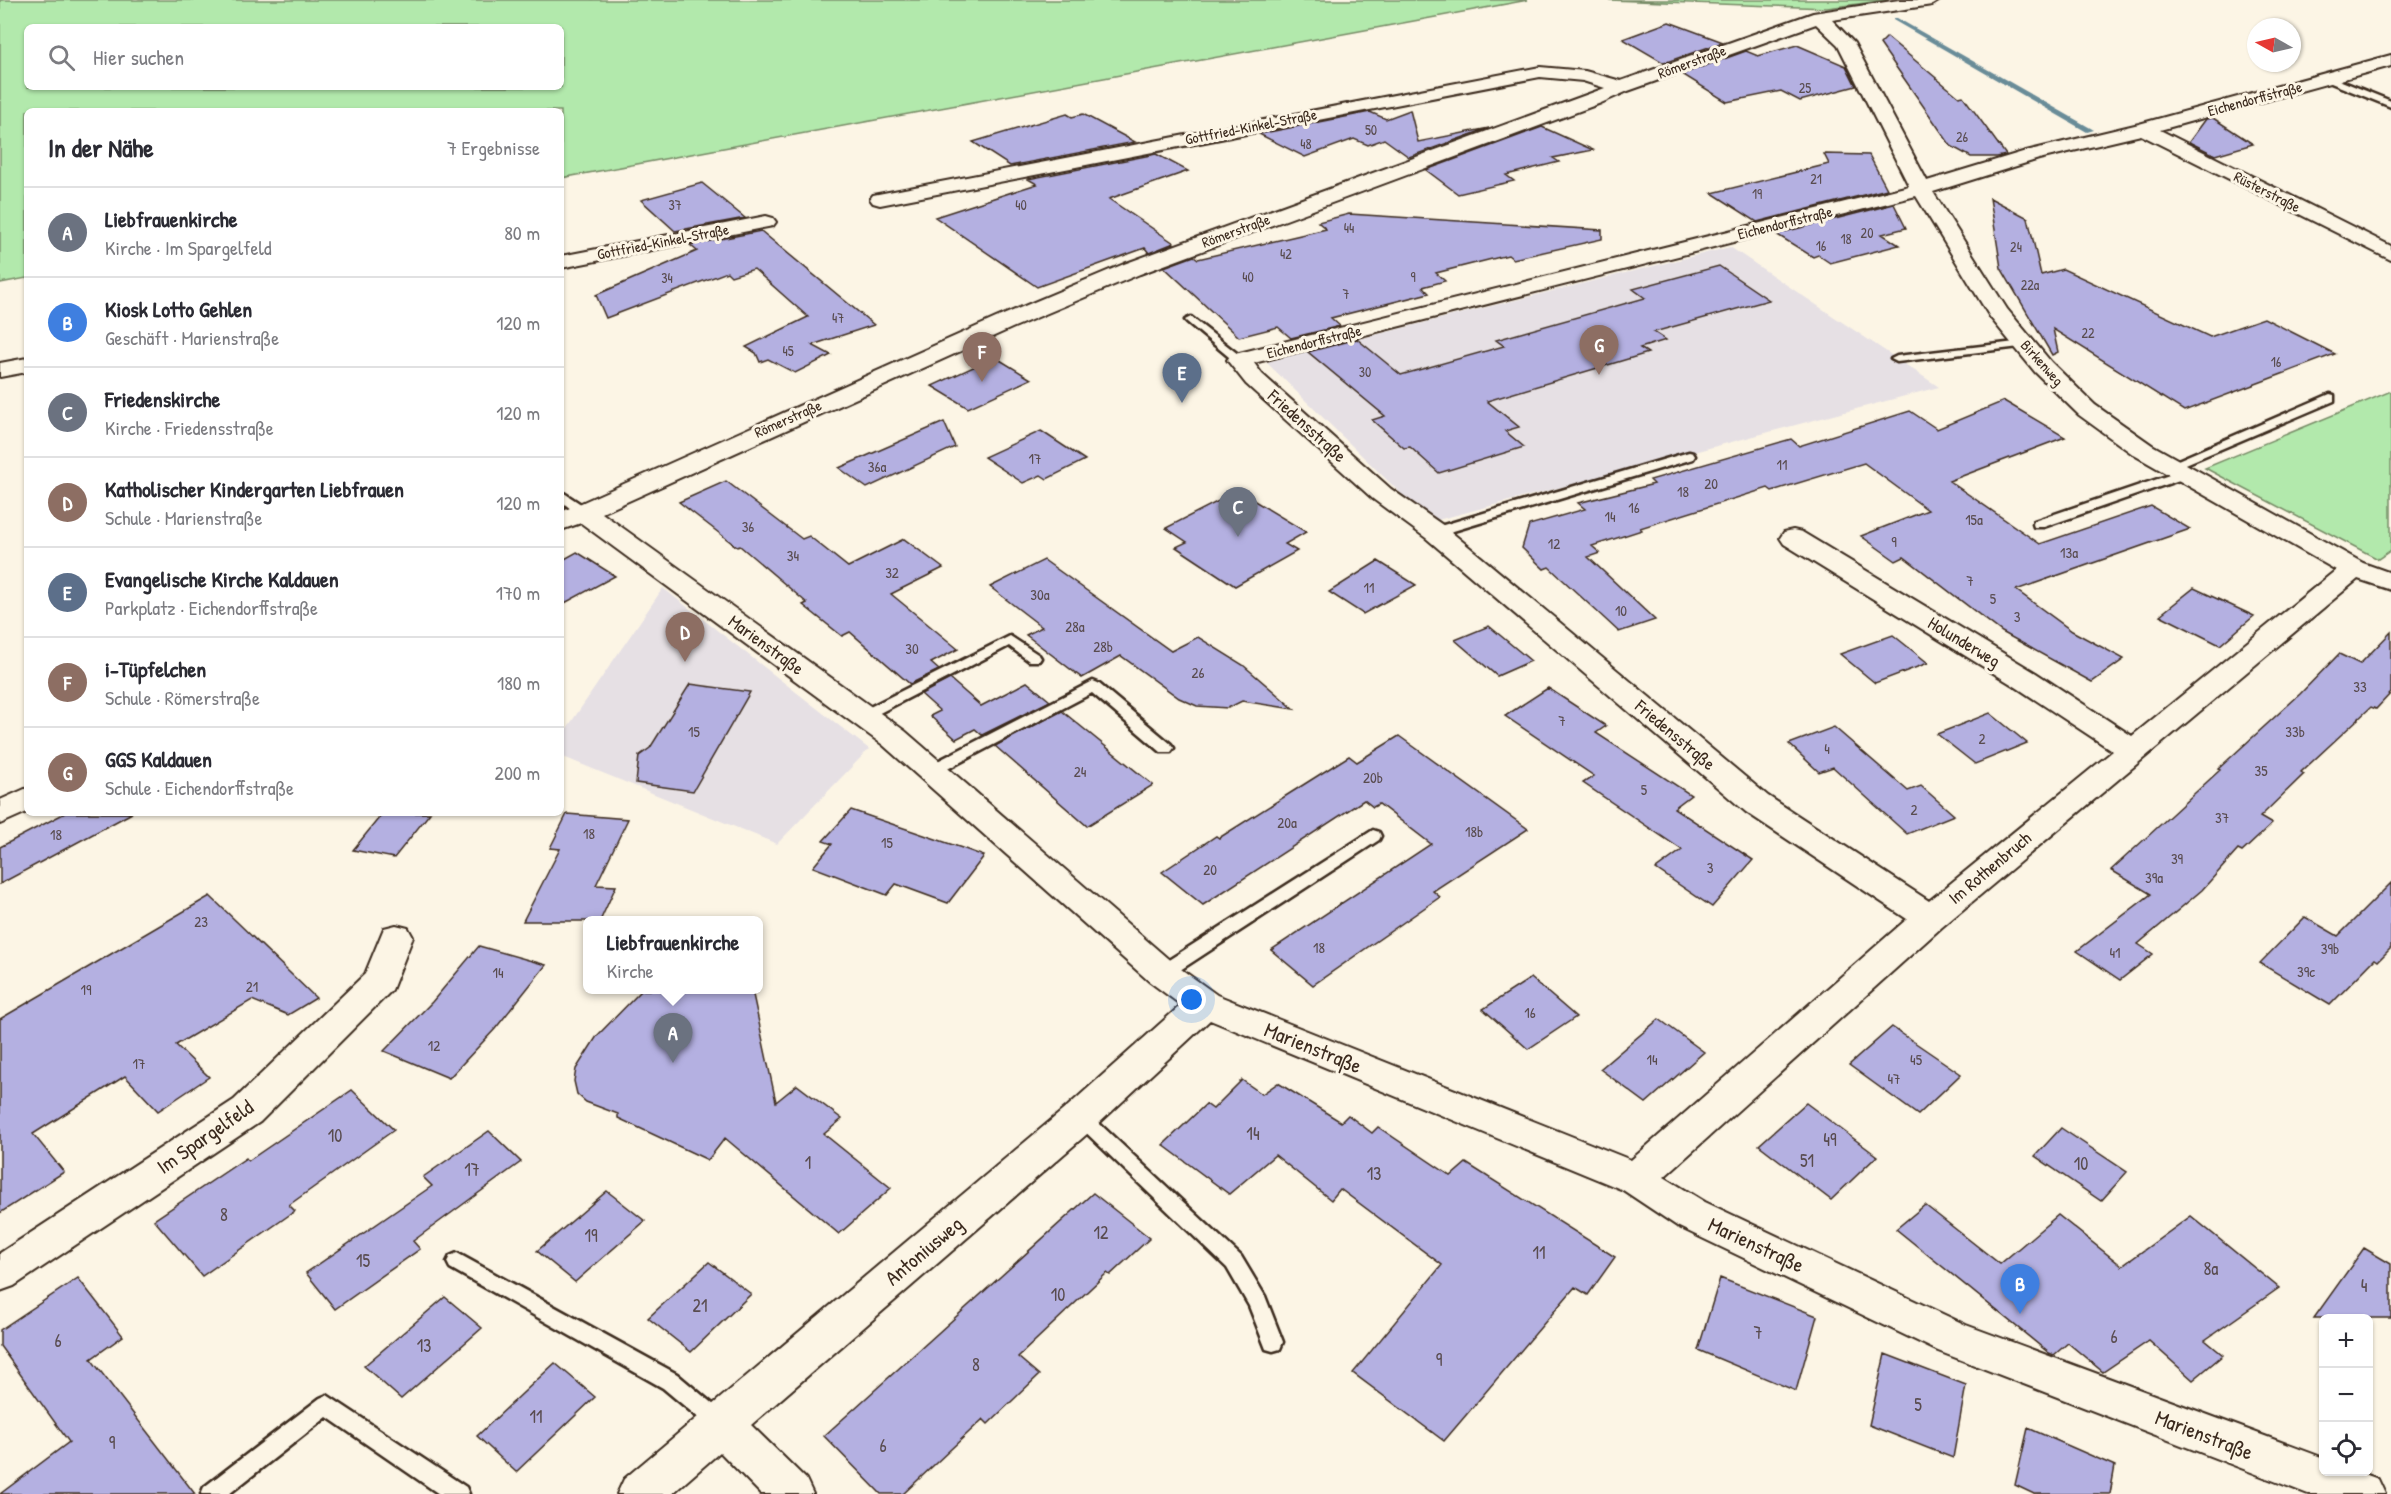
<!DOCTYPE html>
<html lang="de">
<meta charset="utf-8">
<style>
body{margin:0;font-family:"Patrick Hand",sans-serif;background:#f7f7f7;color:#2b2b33}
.controls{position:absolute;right:18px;bottom:18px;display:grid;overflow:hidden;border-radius:9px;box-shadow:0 2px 4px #0004}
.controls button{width:54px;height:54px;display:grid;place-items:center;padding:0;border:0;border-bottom:2px solid #e1e1e2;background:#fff;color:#2b2b33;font:30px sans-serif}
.compass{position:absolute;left:2247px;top:18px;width:54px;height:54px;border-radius:50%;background:#fff;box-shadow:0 2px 4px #0004;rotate:278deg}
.you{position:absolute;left:1192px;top:1000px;width:21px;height:21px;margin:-15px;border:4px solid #fff;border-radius:50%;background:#1a73e8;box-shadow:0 0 0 9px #1a73e833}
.badge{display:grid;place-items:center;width:39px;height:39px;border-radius:50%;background:#d1495b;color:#fff;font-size:20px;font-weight:700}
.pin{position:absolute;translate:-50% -50px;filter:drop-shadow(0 2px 3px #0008)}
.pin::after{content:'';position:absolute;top:32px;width:21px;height:18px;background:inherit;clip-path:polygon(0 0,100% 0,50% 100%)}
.popup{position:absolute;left:583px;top:916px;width:180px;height:78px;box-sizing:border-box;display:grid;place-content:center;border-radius:9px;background:#fff;filter:drop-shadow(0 2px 4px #0005);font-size:20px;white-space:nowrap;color:#7c7c81}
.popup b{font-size:22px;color:#2b2b33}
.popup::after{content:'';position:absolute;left:50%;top:100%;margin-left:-12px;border:12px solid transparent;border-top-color:#fff}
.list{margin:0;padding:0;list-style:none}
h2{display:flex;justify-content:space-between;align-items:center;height:78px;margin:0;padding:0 24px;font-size:26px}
h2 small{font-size:20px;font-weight:400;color:#7c7c81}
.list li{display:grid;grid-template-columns:39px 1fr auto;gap:18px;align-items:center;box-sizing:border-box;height:90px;padding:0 24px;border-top:2px solid #e1e1e2}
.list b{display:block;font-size:22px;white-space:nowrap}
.list p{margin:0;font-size:20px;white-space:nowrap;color:#7c7c81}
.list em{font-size:20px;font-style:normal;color:#7c7c81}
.icon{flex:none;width:33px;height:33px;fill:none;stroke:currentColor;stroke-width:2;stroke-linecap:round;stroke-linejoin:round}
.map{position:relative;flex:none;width:2391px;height:1494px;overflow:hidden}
.search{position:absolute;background:#fff;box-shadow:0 2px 4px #0004;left:24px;top:24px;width:540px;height:66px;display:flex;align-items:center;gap:15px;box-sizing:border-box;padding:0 21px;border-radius:9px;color:#7c7c81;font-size:22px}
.panel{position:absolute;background:#fff;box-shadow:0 2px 4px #0004;left:24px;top:108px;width:540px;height:708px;border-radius:9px}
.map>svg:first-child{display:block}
</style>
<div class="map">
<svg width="2391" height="1494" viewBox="0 0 2391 1494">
<rect width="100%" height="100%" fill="#fcf5e5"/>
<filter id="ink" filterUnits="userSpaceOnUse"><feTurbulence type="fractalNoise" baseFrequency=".0167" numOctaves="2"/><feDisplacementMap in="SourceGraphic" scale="12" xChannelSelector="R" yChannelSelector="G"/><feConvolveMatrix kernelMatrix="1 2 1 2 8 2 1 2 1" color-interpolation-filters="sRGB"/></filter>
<g filter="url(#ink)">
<!-- built -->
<path fill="#e6e0e4" d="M1730,247L1939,387L1430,522L1266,362Z
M663,588L869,749L777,844L561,756V737Z"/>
<!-- green -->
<path fill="#b2e9ac" stroke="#768a65" stroke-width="1.5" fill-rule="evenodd" d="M0,0H1528L561,178V111H27V278L0,283ZM27,27H561V87H27Z
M1609,0H1888L1827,8Z
M2391,391V550L2378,559L2205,468Z"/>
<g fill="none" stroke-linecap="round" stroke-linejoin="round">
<!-- stream -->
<path fill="#698c98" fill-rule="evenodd" d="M1893,18H1897L2094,130L2087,132L1893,20Z"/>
</g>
<!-- building -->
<path fill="#b4b0e1" stroke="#3b2a1e" stroke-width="1.5" d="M1669,22L1723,42L1664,63L1623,39Z
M1887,37L1959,97L1963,96L2006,155L1997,157H1971L1951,146L1880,44Z
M1797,45L1846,66L1856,86L1800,101L1781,91L1727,102L1682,74L1746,51L1758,56Z
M1410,110L1418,142L1489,128L1409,157L1384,139L1368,145L1354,139L1305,157L1259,134L1370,112L1386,119Z
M1067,114L1072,117L1083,114L1135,142L1010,166L973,142Z
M2213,118L2253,144L2215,155L2189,142L2206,119Z
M1542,127L1593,150L1553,158L1559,162L1506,175L1514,181L1458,194L1426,170Z
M1156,154L1188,171L1109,199L1174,243L1149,253L1145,248L1037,287L935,217L1037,184L1028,179Z
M1824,154L1869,155L1887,189L1757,222L1712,193L1829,164Z
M702,183L745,218L675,231L641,200Z
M1990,198L2028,218L2041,275L2063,269L2210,337L2264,318L2335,354L2184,411L2053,329L2058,352L2052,355L2001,268Z
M1894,204L1906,228L1882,234L1899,245L1830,263L1818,255L1813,257L1776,234Z
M1349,214L1602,230V239L1513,259L1508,255L1436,273L1445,281L1423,287L1429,293L1331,318L1340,326L1291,338L1278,327L1239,337L1164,267L1194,256L1198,259L1326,229L1318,222Z
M761,231L874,325L812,345L831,355L795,373L768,359L760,362L756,353L746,347L808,317L754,269L731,276L727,272L606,318L596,295L697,251L690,245Z
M1719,266L1769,300L1654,332L1666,340L1640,348L1648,353L1487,401L1519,427L1505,431L1524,447L1439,473L1410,447L1404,448L1372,420L1385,416L1308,352L1357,339L1401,375L1504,346L1496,340L1645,298L1633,289Z
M995,357L1031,379L968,408L932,386Z
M2004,401L2065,437L1949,481L2040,544L2151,506L2190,529L2016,590L2072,631L2124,659L2092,682L2002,632L1904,557L1896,561L1861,536L1928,510L1864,463L1772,491L1768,488L1640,528L1642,530L1592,546L1600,553L1588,557L1655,620L1619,632L1549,567L1544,569L1522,548L1529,525L1585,509L1578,503L1654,484L1650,480L1791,439L1799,446L1910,411L1937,429Z
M944,422L955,447L867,488L839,468Z
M1041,431L1085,460L1047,479L1041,475L1023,483L984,457Z
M726,481L802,539L809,536L848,567L904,539L943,568L891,594L958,649L931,663L939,670L910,684L850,632L842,636L803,605L807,603L740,546L737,547L679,502Z
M1238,491L1306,532L1285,544L1297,551L1235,586L1176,547L1187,542L1166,528Z
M577,552L615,576L561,605V561Z
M1044,560L1171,651L1198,637L1243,665L1294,709L1242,701L1228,708L1197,706L1179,698L1121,656L1082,678L1026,635L1042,627L990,587Z
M1378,561L1416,585L1363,614L1329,592Z
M2194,588L2254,616L2220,645L2160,615Z
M1489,626L1531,661L1497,676L1455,640Z
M2391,632V693L2376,709L2371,707L2301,772L2304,774L2260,817L2272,824L2242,852L2238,850L2202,890L2138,944L2153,954L2120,980L2077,951L2151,894L2111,870L2220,770L2218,769L2300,694L2339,654L2360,664Z
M1893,635L1928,663L1875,683L1840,654Z
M950,679L981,706L1027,682L1050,701L982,735L975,729L956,739L930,716L940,711L921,694Z
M690,684L750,692L693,791L636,783L639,756L650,748Z
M1548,688L1606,726L1596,733L1691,795L1674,808L1753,860L1712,907L1656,869L1682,850L1583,783L1594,776L1505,716Z
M1062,711L1153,785L1087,826L995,746Z
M1990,713L2027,743L1975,764L1937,734Z
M1834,727L1908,791L1921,786L1954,815L1907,834L1833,767L1819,772L1789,744Z
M1399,736L1528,829L1433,891L1440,897L1313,985L1271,950L1431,844L1379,804L1373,807L1364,800L1203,905L1162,872L1216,836L1219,838L1349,756L1357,762Z
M851,810L962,848L984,856L948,903L896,884L887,895L813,867L832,844L823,841Z
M65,813H132L0,884V847Z
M383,813H430L394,858L353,850Z
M567,814L628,819L596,885L616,886L600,921H523L560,849L550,848Z
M2391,883V948L2378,961L2375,959L2330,1005L2260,963L2305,917L2338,936Z
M210,896L316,998L288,1015L252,1000L176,1045L209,1077L158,1111L125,1076L33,1134L64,1172L0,1213V1019Z
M479,946L546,965L495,1029L449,1078L384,1051L432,1002Z
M1531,978L1576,1017L1528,1049L1483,1009Z
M642,990H752L776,1102L797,1085L842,1119L824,1134L891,1188L839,1234L725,1138L708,1160L618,1118V1114L586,1102L577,1094L574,1081L576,1069L597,1036Z
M1659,1019L1704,1052L1646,1103L1600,1069Z
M1892,1027L1961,1074L1918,1115L1849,1065Z
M1242,1080L1262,1094L1278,1083L1341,1122L1348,1115L1372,1133L1378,1127L1451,1176L1466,1163L1615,1257L1588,1295L1575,1287L1444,1441L1353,1373L1442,1265L1340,1189L1331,1200L1275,1155L1229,1194L1163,1145L1206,1104L1213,1109Z
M352,1090L394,1130L289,1205L295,1211L202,1276L154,1220L246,1158L248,1161Z
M1806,1103L1877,1156L1831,1200L1759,1145Z
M2061,1128L2127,1172L2101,1201L2035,1156Z
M489,1131L521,1162L413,1241L420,1249L335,1309L306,1273L432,1186L423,1177Z
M607,1191L645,1221L575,1282L537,1251Z
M1093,1193L1150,1238L1110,1275L1107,1273L1018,1357L1039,1375L988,1424L983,1419L903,1494H881L824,1436Z
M1925,1205L2000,1264L2058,1215L2122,1266L2191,1216L2279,1288L2205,1340L2223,1355L2193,1380L2149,1341L2103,1372L2068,1343L2054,1355L2049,1353L1896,1229Z
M2364,1248L2391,1264V1318H2314Z
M709,1262L751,1294L691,1352L648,1318Z
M78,1278L123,1336L91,1359L195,1494H0L69,1442L0,1346V1330Z
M1720,1278L1817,1316L1796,1391L1698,1350Z
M445,1297L482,1328L401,1399L364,1366Z
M1885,1354L1966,1385L1953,1458L1869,1425Z
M555,1363L595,1397L516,1472L477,1436Z
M2028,1428L2115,1466L2110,1494H2034L2015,1485Z"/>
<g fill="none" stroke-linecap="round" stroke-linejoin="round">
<defs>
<path id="service" d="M2329,76L2391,101V107L2326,81L2325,79Z
M1191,317L1243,358V362H1235L1187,322L1185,320Z
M2024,341L2030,344L2028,346L1897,362L1891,359L1897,356Z
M2330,394L2334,395V401L2174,469L2170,470L2164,466Z
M1689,452L1693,453L1695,456L1693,459L1440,535H1430L1428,532L1430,529Z
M2184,470L2190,474L2188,477L2044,527H2034L2033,524L2034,521Z
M561,491L587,508L588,511L587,514H577L561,501Z
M1010,636L1039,655L1041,658L1039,661H1029L1009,646L868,719H858L856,716L858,713Z
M1093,681L1098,683L1171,744L1174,748L1171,752H1161L1092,693L936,775L931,776L923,771L926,767Z
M1373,830L1379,832L1381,836L1379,840L1168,978L1162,979L1156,978L1153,973L1156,968Z
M1081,1110L1087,1112L1241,1256L1265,1296L1283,1342L1280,1349L1273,1351L1266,1349L1249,1306L1227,1268L1075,1122L1072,1117L1075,1112Z
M457,1253L677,1374L727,1416L731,1423L727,1430L720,1433L713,1430L663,1388L450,1268L447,1262L450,1256Z
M327,1395L466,1487L469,1494H439L327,1417L229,1494H201L204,1487L320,1398Z"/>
<path id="minor" d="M1899,0H1940L1932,5L1832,20L1854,43L1927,181L2026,151L2139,124L2391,55V66L2160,130L2391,246V260L2141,135L2039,159L1933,192L2007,309L2051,362L2095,405L2152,445L2363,563L2391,573V590L2358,579L1942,927L1664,1177L1705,1202L1966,1325L2324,1458V1472H2359L2378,1479L2385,1494H2308L1938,1351L1677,1226L1623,1190L1210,1020L1094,1128L751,1425L806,1479L813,1494H761L720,1452L672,1494H617L624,1479L1068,1106L1181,1005L1150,982L883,745L581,523L561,530V512L996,318L1124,264L1605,88L1583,81L1540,77L880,205L873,203L870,199L873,195L1540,67L1585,71L1621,81L1813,13ZM1816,24L1838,45L1909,186L1231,355L1227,360L1246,384L1373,499L1426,538L1746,812L1907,919L1631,1160L1217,995L1174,964L905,731L602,513L1012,328L1140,274L1601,103L1628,91ZM1916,196L1990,317L2035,372L2079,415L2134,455L2336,570L2132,736L2036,673L1802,532L1793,530L1784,532L1780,538L1784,544L2016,687L2113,751L1929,901L1768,796L1444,526L1391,489L1262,374L1254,363Z
M766,216L773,218L776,222L773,226L561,268V256Z
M27,358V372L0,377V363Z
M27,788V812L0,824V800Z
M396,925L408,928L413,937L392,990L260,1122L14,1286L0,1291V1253L234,1100L365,974L384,928Z"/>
</defs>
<!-- service casing -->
<use href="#service" stroke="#3b2a1e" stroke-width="5"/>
<!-- minor casing -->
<use href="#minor" stroke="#3b2a1e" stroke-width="4"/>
<!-- service -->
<use href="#service" fill="#fcf5e5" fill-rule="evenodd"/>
<!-- minor -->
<use href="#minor" fill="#fcf5e5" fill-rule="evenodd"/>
</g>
</g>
<g text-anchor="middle" stroke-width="6" stroke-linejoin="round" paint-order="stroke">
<!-- far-number labels -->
<g font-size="14" fill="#594c4f">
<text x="1805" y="93">25</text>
<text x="1371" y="135">50</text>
<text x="1962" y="142">26</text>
<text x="1306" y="149">48</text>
<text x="1816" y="184">21</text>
<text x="1757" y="199">19</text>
<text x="675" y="210">37</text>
<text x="1021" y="210">40</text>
<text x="1349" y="233">44</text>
<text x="1867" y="238">20</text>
<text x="1846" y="244">18</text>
<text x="1821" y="251">16</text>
<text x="2016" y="252">24</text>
<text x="1286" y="259">42</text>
<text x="1248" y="282">40</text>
<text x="1413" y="282">9</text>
<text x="667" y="283">34</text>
<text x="2030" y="290">22a</text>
<text x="1346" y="299">7</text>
<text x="838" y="323">47</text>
<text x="2088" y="338">22</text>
<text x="788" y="356">45</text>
<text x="2276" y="367">16</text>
<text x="1365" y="377">30</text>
</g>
<!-- far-street labels -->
<g font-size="15" fill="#3b2a1e" stroke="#fcf5e5">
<text transform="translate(1692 62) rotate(-20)" y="5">Römerstraße</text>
<text transform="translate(2255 99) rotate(-15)" y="5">Eichendorffstraße</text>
<text transform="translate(1251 127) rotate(-11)" y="5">Gottfried-Kinkel-Straße</text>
<text transform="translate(2267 192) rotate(27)" y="5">Rüsterstraße</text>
<text transform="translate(1785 223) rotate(-14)" y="5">Eichendorffstraße</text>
<text transform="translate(1236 231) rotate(-20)" y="5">Römerstraße</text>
<text transform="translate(663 242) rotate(-11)" y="5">Gottfried-Kinkel-Straße</text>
<text transform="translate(1314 342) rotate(-14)" y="5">Eichendorffstraße</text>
<text transform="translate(2042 363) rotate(48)" y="5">Birkenweg</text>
<text transform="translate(788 419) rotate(-24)" y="5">Römerstraße</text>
</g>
<!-- number labels -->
<g font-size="15" fill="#594c4f">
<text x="1035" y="464">17</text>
<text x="1782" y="470">11</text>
<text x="877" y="472">36a</text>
<text x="1711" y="489">20</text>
<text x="1683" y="497">18</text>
<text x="1634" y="513">16</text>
<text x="1610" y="522">14</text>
<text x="1974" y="525">15a</text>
<text x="748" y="532">36</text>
<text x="1894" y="547">9</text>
<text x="1554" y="549">12</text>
<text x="2069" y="558">13a</text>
<text x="793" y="561">34</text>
<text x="892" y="578">32</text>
<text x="1970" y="586">7</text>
<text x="1369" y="593">11</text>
<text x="1040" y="600">30a</text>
<text x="1993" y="604">5</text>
<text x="1621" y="616">10</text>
<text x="2017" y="622">3</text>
<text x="1075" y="632">28a</text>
<text x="1103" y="652">28b</text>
<text x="912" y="654">30</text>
<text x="1198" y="678">26</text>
<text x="2360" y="692">33</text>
<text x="1562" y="726">7</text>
<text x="694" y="737">15</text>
<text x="2295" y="737">33b</text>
<text x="1982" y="744">2</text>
<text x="1827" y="754">4</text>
<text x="2261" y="776">35</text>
<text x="1080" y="777">24</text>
<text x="1373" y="783">20b</text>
<text x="1644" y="795">5</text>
<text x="1914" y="815">2</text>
<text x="2222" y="823">37</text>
<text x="1287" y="828">20a</text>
<text x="1474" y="837">18b</text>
<text x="589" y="839">18</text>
<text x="56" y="840">18</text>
<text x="887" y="848">15</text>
<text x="2177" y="864">39</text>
<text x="1710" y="873">3</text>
<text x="1210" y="875">20</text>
<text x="2154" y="883">39a</text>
<text x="201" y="927">23</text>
<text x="1319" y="953">18</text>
<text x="2330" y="954">39b</text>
<text x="2115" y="958">41</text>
<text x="2306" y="977">39c</text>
<text x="498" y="978">14</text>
<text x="252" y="992">21</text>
<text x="86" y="995">19</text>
<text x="1530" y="1018">16</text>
<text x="434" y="1051">12</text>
<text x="1652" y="1065">14</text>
<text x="1916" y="1065">45</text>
<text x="139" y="1069">17</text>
<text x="1894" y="1084">47</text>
</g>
<!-- street labels -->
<g font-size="18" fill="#3b2a1e" stroke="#fcf5e5">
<text transform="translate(1307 426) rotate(42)" y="6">Friedensstraße</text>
<text transform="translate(1964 642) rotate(31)" y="6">Holunderweg</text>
<text transform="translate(766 645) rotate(36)" y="6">Marienstraße</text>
<text transform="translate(1675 735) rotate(40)" y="6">Friedensstraße</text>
<text transform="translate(1990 868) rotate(-40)" y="6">Im Rothenbruch</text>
</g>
<!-- near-number labels -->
<g font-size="18" fill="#594c4f">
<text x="1253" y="1140">14</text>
<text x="335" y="1142">10</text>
<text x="1830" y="1146">49</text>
<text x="1807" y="1167">51</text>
<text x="808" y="1169">1</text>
<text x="2081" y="1170">10</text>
<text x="472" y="1176">17</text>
<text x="1374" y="1180">13</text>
<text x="224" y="1221">8</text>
<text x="1101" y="1239">12</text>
<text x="591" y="1242">19</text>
<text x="1539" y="1259">11</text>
<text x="363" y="1267">15</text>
<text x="2211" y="1275">8a</text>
<text x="2364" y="1292">4</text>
<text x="1058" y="1301">10</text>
<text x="700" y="1312">21</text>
<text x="1758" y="1339">7</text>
<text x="2114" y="1343">6</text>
<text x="58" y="1347">6</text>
<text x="424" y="1352">13</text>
<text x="1439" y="1366">9</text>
<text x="976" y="1371">8</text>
<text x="1918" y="1411">5</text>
<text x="536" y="1423">11</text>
<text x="112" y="1449">9</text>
<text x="883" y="1452">6</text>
</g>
<!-- near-street labels -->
<g font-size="21" fill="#3b2a1e" stroke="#fcf5e5">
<text transform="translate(1313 1048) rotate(22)" y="7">Marienstraße</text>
<text transform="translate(205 1137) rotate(-35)" y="7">Im Spargelfeld</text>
<text transform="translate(1756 1245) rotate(25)" y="7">Marienstraße</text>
<text transform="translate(924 1251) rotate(-40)" y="7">Antoniusweg</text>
<text transform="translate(2204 1435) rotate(21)" y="7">Marienstraße</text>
</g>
</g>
</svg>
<div class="controls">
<button>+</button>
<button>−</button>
<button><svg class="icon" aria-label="locate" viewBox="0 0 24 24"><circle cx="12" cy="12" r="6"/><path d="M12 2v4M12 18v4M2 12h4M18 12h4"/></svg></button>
</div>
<svg class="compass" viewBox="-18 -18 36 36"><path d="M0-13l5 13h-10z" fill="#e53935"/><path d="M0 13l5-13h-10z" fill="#7c7c81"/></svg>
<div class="you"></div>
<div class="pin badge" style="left:673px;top:1063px;background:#6b7280">A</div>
<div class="popup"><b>Liebfrauenkirche</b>Kirche</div>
<div class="pin badge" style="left:2020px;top:1314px;background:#3f7fe0">B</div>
<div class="pin badge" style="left:1238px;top:537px;background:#6b7280">C</div>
<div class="pin badge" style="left:685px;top:662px;background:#8d6e63">D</div>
<div class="pin badge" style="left:1182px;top:403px;background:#5c6f8a">E</div>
<div class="pin badge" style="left:982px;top:382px;background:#8d6e63">F</div>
<div class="pin badge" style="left:1599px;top:375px;background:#8d6e63">G</div>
<div class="search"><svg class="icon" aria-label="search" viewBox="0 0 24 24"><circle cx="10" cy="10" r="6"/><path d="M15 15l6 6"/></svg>Hier suchen</div>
<section class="panel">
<h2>In der Nähe<small>7 Ergebnisse</small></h2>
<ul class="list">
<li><span class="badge" style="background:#6b7280">A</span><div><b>Liebfrauenkirche</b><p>Kirche · Im Spargelfeld</p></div><em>80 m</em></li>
<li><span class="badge" style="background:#3f7fe0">B</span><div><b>Kiosk Lotto Gehlen</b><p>Geschäft · Marienstraße</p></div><em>120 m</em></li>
<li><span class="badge" style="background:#6b7280">C</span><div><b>Friedenskirche</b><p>Kirche · Friedensstraße</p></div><em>120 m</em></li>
<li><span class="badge" style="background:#8d6e63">D</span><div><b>Katholischer Kindergarten Liebfrauen</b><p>Schule · Marienstraße</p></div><em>120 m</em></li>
<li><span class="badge" style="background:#5c6f8a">E</span><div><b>Evangelische Kirche Kaldauen</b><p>Parkplatz · Eichendorffstraße</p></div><em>170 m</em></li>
<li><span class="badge" style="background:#8d6e63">F</span><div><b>i-Tüpfelchen</b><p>Schule · Römerstraße</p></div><em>180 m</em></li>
<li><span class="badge" style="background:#8d6e63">G</span><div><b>GGS Kaldauen</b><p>Schule · Eichendorffstraße</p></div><em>200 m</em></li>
</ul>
</section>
</div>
